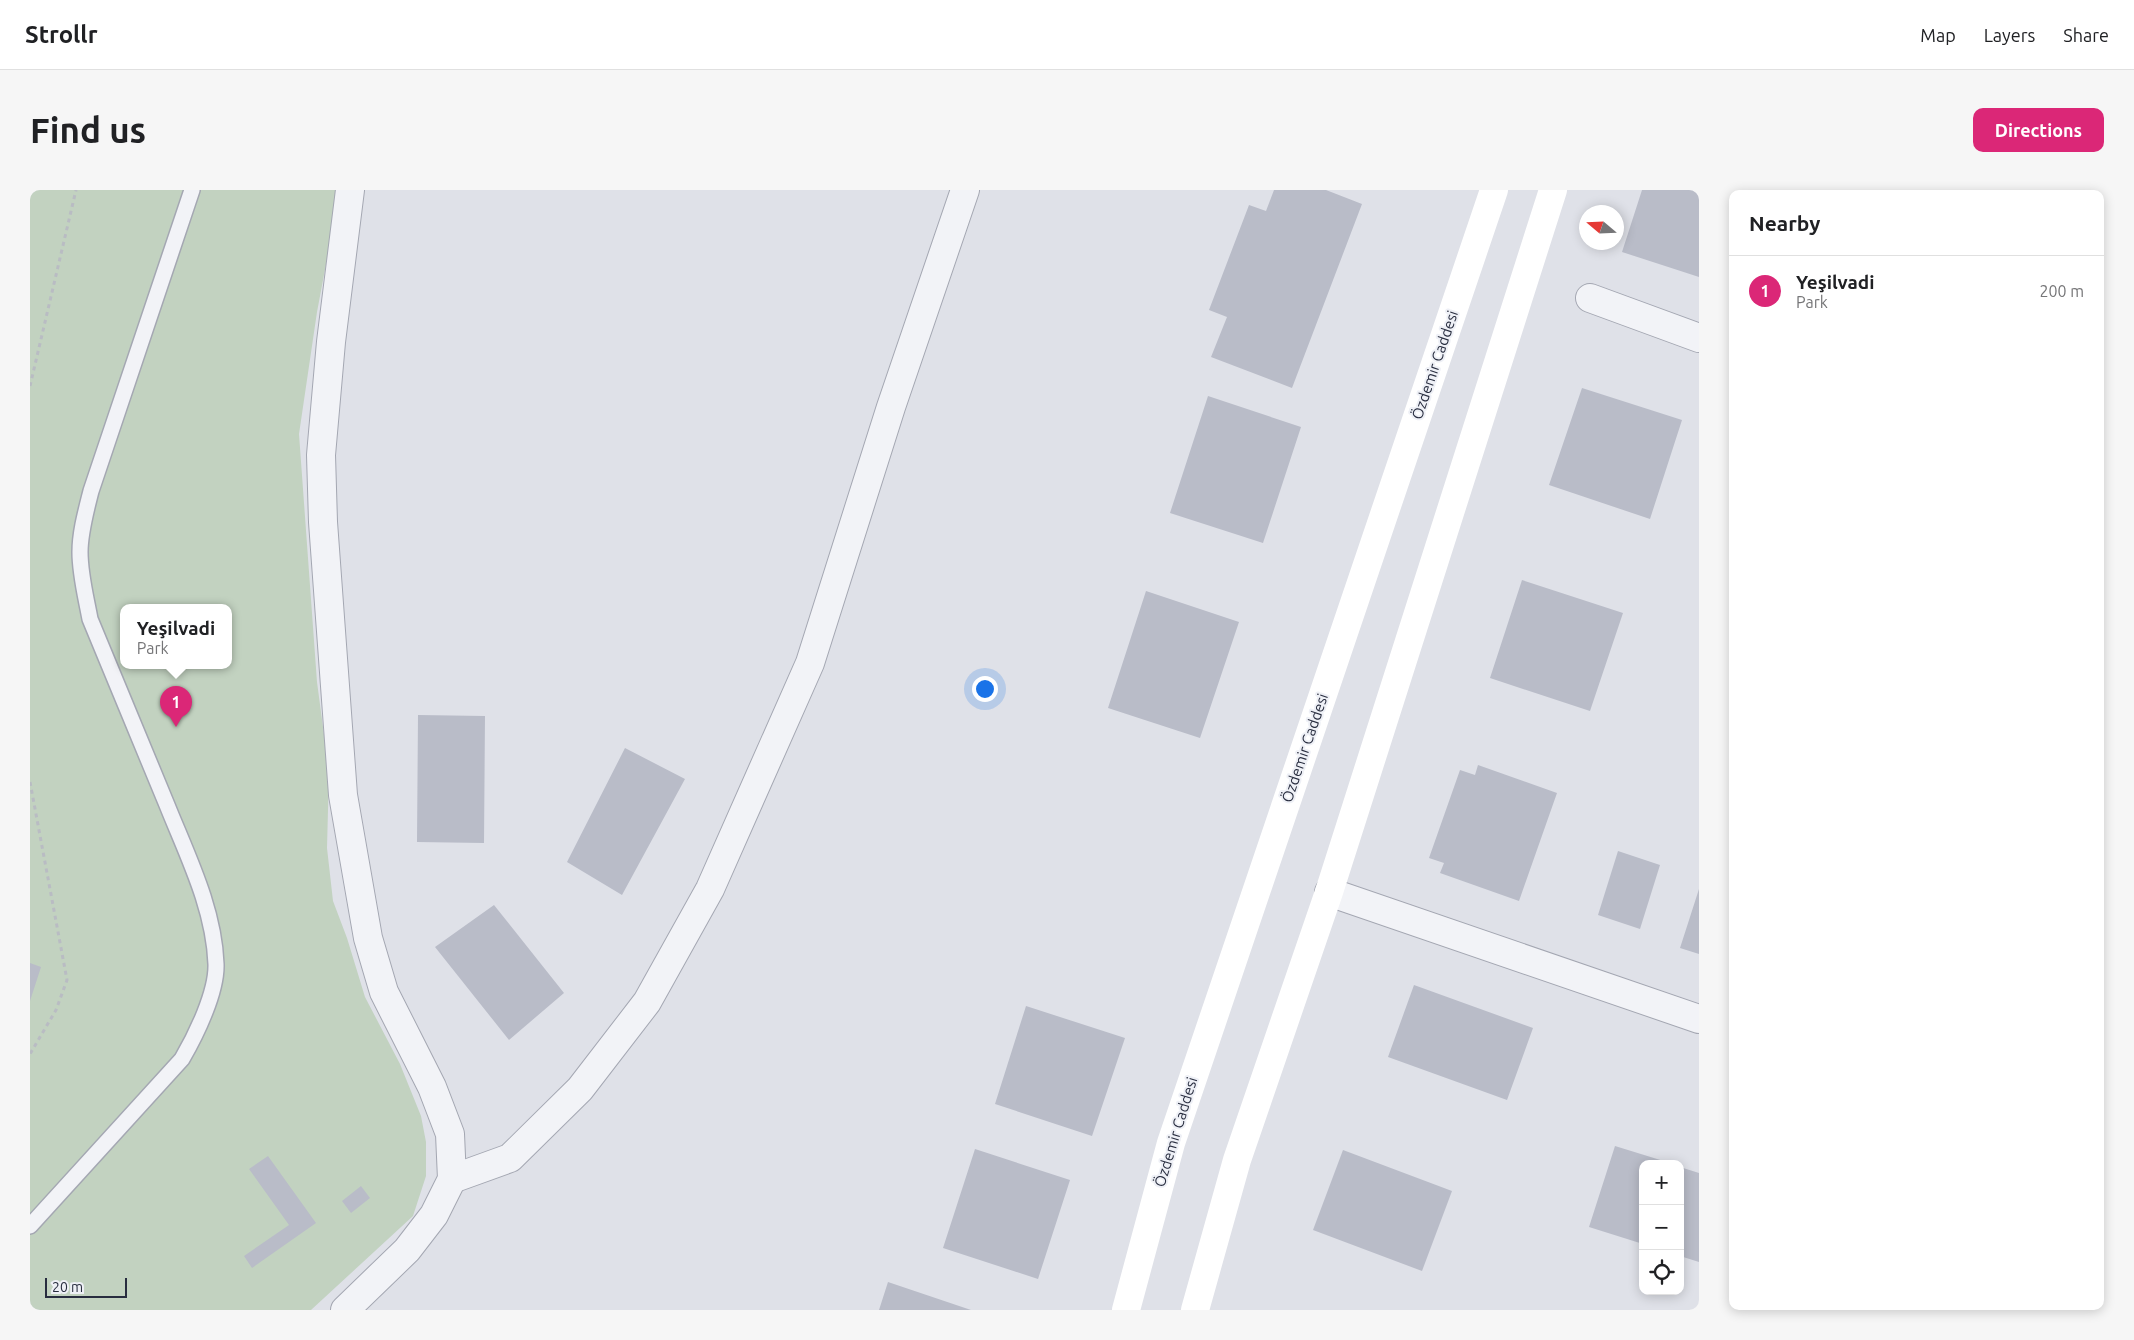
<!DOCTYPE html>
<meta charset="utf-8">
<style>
body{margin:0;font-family:Ubuntu,sans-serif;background:#f6f6f6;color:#202124}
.controls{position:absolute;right:15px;bottom:15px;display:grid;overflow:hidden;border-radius:10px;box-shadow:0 2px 12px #0003}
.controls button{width:45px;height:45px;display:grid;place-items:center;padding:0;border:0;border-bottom:1px solid #e0e0e0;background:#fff;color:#202124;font:25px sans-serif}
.compass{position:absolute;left:1549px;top:15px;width:45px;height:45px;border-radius:50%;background:#fff;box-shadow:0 2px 12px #0003;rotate:289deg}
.scale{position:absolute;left:15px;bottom:12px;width:82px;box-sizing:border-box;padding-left:5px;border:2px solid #282d3f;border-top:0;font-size:14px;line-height:18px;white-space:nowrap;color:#282d3f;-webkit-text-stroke:4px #eef0f6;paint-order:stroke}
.you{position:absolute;left:954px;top:498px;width:18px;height:18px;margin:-12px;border:4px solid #fff;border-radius:50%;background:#1a73e8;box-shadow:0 0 0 8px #1a73e833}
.badge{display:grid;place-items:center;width:32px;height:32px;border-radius:50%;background:#db2777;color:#fff;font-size:16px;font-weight:700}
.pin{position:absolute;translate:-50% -41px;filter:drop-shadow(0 1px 2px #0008)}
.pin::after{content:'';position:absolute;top:26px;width:18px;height:15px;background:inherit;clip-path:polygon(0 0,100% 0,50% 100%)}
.popup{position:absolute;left:90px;top:414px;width:112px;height:65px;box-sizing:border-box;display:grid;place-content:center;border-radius:10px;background:#fff;filter:drop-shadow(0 1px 4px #0005);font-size:16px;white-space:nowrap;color:#757577}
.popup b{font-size:19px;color:#202124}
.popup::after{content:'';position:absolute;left:50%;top:100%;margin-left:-10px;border:10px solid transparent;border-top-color:#fff}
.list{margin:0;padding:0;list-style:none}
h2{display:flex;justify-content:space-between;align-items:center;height:65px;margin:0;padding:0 20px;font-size:21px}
h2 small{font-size:16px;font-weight:400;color:#757577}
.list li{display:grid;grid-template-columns:32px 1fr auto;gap:15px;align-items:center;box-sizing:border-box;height:70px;padding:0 20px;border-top:1px solid #e0e0e0}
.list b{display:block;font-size:19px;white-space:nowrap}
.list p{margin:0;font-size:16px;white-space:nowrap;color:#757577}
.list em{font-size:16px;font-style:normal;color:#757577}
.icon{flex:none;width:28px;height:28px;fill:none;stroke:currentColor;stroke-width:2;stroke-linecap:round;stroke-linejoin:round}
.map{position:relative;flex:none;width:1669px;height:1120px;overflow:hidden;border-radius:10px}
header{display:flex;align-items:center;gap:30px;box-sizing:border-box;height:70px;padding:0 25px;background:#fff;border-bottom:1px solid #e0e0e0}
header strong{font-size:24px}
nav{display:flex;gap:28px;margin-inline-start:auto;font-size:18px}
.intro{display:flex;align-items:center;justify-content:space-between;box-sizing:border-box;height:120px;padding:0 30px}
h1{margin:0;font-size:35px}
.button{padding:12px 22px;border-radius:10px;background:#db2777;color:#fff;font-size:18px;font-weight:700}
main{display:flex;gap:30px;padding:0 30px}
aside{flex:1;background:#fff;border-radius:10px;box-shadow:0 2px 12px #0003}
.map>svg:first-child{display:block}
</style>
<header>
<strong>Strollr</strong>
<nav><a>Map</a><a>Layers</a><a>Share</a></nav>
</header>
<div class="intro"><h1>Find us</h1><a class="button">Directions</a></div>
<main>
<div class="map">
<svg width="1669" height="1120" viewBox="0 0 1669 1120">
<rect width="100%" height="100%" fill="#dfe1e8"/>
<!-- green -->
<path fill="#c2d2c0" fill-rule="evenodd" d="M0,0H310L287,122L269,244L287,492L299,582L297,658L303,711L317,748L335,807L370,874L391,926L396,952V986L383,1026L281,1120H0ZM94,418H198V476H94Z"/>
<!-- building -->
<path fill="#b9bcc8" d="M1244,0H1296L1332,14L1262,198L1181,167L1197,127L1179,120L1219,15L1236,21Z
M1612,0H1669V87L1592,62Z
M1552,198L1652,230L1620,329L1519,295Z
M1178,206L1271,237L1233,353L1140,323Z
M1492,390L1593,423L1560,521L1460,488Z
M1116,401L1209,432L1170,548L1078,518Z
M388,525L455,526L454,653L387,652Z
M595,558L655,589L592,705L537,672Z
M1448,575L1527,603L1489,711L1410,683L1414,673L1399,668L1430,580L1445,585Z
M1588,661L1630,675L1610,739L1568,725Z
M1669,699V764L1650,758Z
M464,715L534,803L479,850L405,757Z
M0,773L11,777L0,811Z
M1384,795L1503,838L1477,910L1358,867Z
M996,816L1095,848L1062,946L965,914Z
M1585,956L1640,973L1613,974V1054L1559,1037Z
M945,959L1040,990L1008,1089L913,1058Z
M1313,960L1422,1001L1392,1081L1283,1040Z
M238,966L286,1033L222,1078L214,1066L259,1035L219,979Z
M1650,977L1669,983V1072L1650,1066Z
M331,996L340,1008L321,1023L312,1011Z
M858,1092L941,1120H849Z"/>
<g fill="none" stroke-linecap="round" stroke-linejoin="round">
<defs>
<path id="service" d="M0,1036L152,869C166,845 187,802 186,774C184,718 157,665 137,615C111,553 86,491 60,429C56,407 50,385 50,362C50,342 56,321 61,301L162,0"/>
<path id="minor" d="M1560,108L1669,148
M1299,702L1669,829
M422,989L480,968L550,899L617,812L680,699L780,473L861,217L935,0"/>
<path id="tertiary" d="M315,1120L377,1060L404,1025L422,989L420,944L402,897L354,802L338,748L313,605L293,332L291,265L301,152L320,0"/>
</defs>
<!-- service casing -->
<use href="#service" stroke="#a4a7b2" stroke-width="18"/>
<!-- minor casing -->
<use href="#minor" stroke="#a4a7b2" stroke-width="30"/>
<!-- tertiary casing -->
<use href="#tertiary" stroke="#a4a7b2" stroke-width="30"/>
<!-- path -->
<path stroke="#b9bcc3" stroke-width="3" stroke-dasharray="4 4" stroke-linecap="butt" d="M0,196L46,0
M0,592L37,790L26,820L0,864"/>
<!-- service -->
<use href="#service" stroke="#f2f3f7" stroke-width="15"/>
<!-- minor -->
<use href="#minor" stroke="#f2f3f7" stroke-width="28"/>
<!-- tertiary -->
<use href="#tertiary" stroke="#f2f3f7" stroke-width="28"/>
<!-- secondary -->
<path stroke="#fff" stroke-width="28" d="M1096,1120L1141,953L1464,0
M1165,1120L1207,970L1299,702L1523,0"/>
</g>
<g text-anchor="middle" stroke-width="4" stroke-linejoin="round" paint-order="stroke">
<!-- street labels -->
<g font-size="15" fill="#282d3f" stroke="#eef0f6">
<text transform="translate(1405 175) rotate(-71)" y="5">Özdemir Caddesi</text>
<text transform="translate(1275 558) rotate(-71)" y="5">Özdemir Caddesi</text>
<text transform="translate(1146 942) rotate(-73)" y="5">Özdemir Caddesi</text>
</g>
</g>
</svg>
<div class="controls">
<button>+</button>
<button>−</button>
<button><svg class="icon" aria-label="locate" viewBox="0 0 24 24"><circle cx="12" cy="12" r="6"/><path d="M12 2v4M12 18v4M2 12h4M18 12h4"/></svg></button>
</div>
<svg class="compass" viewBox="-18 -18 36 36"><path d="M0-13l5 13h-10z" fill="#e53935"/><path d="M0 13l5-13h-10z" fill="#757577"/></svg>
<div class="scale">20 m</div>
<div class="you"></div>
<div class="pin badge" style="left:146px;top:537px">1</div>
<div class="popup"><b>Yeşilvadi</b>Park</div>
</div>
<aside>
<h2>Nearby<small></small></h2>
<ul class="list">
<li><span class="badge">1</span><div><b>Yeşilvadi</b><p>Park</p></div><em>200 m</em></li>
</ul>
</aside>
</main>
